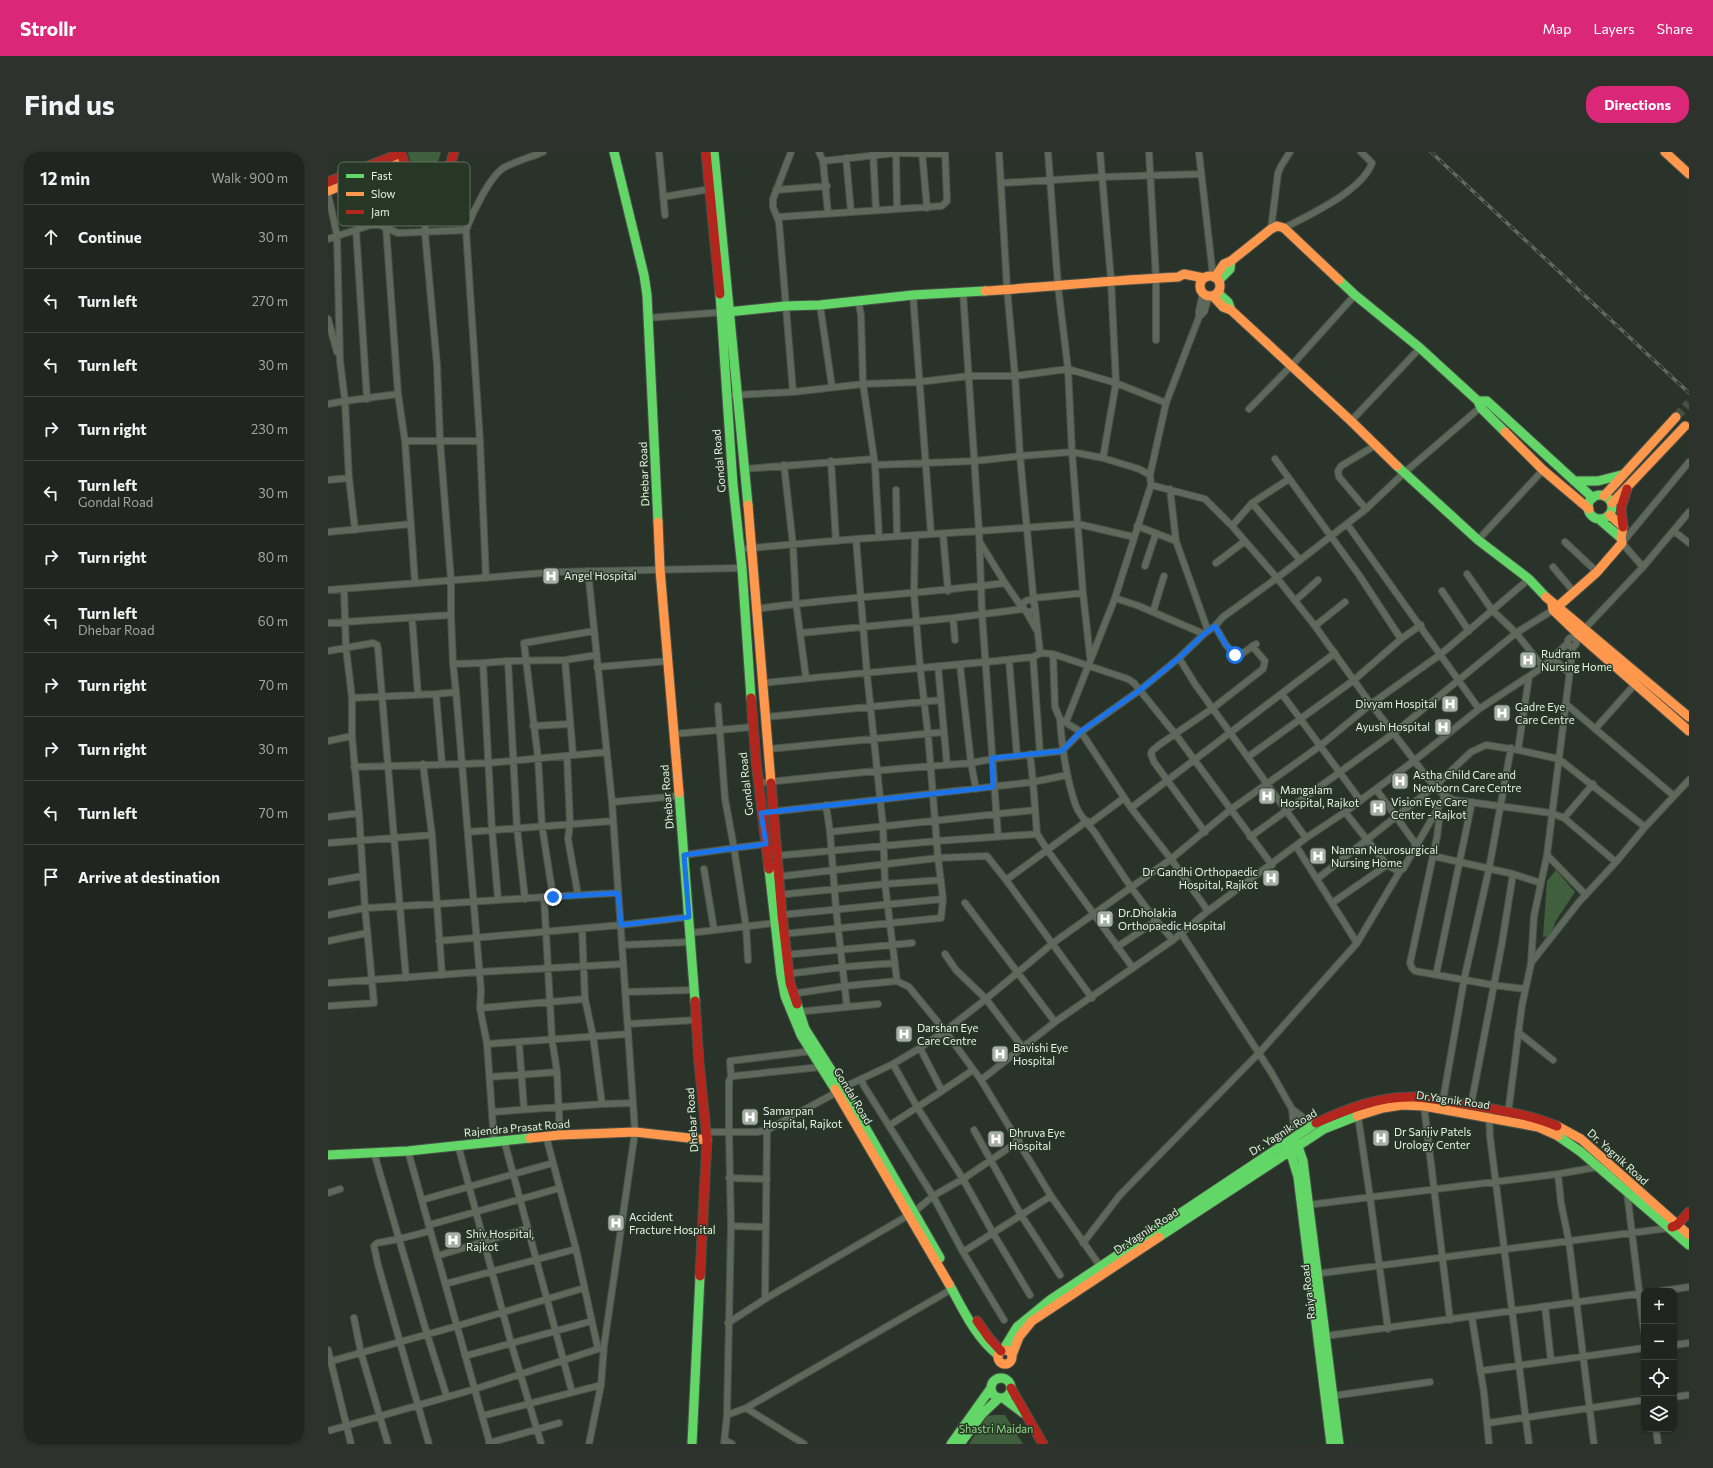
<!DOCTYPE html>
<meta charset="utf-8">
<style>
body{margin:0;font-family:Commissioner,sans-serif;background:#2d322c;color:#f1f3f6}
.controls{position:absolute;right:12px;bottom:12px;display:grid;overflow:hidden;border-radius:8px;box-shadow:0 1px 3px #0004}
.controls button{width:36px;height:36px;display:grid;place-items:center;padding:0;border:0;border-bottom:1px solid #3d433d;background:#20261f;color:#f1f3f6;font:20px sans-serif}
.stop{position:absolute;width:12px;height:12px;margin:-9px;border:3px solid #1a73e8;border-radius:50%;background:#fff}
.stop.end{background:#1a73e8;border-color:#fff;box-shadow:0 1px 4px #0008}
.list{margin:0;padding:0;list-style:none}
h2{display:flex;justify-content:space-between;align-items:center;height:52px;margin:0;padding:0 16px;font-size:17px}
h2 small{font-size:13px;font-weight:400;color:#a2a5a4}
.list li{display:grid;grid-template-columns:26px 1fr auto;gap:12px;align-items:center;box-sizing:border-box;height:64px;padding:0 16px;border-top:1px solid #3d433d}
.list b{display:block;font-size:15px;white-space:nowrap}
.list p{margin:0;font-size:13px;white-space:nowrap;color:#a2a5a4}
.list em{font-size:13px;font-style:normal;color:#a2a5a4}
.icon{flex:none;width:22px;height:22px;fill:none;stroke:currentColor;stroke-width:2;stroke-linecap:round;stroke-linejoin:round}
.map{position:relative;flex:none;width:1361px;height:1292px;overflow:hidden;border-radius:16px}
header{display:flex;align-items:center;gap:24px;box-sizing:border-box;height:56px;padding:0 20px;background:#db2777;color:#fff}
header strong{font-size:19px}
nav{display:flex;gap:22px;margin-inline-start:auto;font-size:14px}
.intro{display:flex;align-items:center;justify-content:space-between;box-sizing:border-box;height:96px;padding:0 24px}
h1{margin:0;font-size:28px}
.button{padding:10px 18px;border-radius:16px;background:#db2777;color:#fff;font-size:14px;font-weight:700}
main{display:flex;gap:24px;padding:0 24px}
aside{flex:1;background:#20261f;border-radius:16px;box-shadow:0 1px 3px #0004}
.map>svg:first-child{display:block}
</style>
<header>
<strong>Strollr</strong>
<nav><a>Map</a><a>Layers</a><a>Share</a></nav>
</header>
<div class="intro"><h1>Find us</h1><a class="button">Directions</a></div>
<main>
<aside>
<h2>12 min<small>Walk · 900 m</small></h2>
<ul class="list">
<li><svg class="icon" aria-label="ahead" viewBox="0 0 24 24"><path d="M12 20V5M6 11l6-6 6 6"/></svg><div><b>Continue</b></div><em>30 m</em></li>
<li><svg class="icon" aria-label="left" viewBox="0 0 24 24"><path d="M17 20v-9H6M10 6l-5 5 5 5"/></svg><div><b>Turn left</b></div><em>270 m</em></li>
<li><svg class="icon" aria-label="left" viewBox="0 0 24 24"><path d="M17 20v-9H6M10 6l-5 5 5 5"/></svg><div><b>Turn left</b></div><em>30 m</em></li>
<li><svg class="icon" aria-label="right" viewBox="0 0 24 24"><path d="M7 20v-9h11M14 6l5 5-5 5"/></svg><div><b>Turn right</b></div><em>230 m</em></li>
<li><svg class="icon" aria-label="left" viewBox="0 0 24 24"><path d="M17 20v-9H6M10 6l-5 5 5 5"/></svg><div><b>Turn left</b><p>Gondal Road</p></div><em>30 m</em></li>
<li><svg class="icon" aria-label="right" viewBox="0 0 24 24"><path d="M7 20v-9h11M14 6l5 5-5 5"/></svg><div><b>Turn right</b></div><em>80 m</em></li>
<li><svg class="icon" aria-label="left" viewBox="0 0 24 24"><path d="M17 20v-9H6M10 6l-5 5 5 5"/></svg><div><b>Turn left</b><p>Dhebar Road</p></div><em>60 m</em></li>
<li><svg class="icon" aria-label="right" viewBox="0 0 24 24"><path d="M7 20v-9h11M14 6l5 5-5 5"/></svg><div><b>Turn right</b></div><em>70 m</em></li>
<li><svg class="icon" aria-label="right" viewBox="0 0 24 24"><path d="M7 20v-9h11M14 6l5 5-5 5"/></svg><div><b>Turn right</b></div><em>30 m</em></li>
<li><svg class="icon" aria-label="left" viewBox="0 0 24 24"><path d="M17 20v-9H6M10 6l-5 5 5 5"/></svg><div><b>Turn left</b></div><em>70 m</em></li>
<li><svg class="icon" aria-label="arrive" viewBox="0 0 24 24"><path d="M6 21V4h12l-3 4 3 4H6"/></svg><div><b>Arrive at destination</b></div></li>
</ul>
</aside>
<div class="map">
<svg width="1361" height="1292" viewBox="0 0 1361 1292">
<rect width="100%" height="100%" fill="#2a3329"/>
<!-- green -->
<path fill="#405f3c" d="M80,0H113L110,10L97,17C87,15 81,11 80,0Z
M1228,718L1247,740L1227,770L1223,784L1215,785L1219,729Z
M666,1263H677L695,1292H641L659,1264Z"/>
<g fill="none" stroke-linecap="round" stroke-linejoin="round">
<!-- secondary-tunnel -->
<path stroke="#465045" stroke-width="9" stroke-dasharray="9 4.5" stroke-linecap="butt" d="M1348,265L1361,251"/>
<defs>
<path id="street" d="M331,0L337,63
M463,0L445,47V55L451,70L465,240
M491,0L495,9
M545,0L548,58
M568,0L569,57
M594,0L599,56
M671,0L679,136L687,224L692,304L706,452
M720,0L730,134L740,217L744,300L755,441L762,505
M772,0L783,128L788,231L775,306
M821,0L828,126V188
M871,1L885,124
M518,6L523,60
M674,31L774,25L873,22
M448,38L499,34
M0,42L9,83L12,209L17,249L70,242
M335,45L382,37
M500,62L495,9L568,1L617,2
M450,65L614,54L619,49L617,0
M58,75L70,242L77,289L87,431
M956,76C981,63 1034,39 1044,11L1033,0
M943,77L950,21L953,14L962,0
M28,78L39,247
M0,87L43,73H52L70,81L138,78
M635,140L651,379L750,372L806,385
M875,141L871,159V165L876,160L881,144
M585,143L603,382
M530,148L533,163L535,232L547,313
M492,153L504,235
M320,166L396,160
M0,167L9,200
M406,243L465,240L535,232L591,230L641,224H687L740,217L788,231L838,251
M0,252L17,249L21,326
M921,257L964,213L1027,143
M1023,269L1092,196
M77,289H152
M947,307L1031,423L1073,487
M503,309L508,389
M456,313L465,393L468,451L478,526
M416,317L546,307
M822,323L838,251L871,165
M0,328L21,326L27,378
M823,333L877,347L904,374L949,426L987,474L1037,544L1105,633L1117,644L1126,648L1223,661L1236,666L1288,710
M842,337L848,389
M568,338L569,384
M924,351L972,408
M1038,357L1011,325L1010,319L1013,314L1048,293
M1019,372L1151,557
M809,374L848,389L880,479
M904,374L924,351L961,327
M1346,379L1361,391
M0,380L83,372
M615,382L620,439
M551,385L547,313L647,309L692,304L744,300L775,306L811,317L822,323L823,333L787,446L738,570
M528,387L651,379L654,462L670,684
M1150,388L1215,318
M1237,390L1269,420
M412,397L528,387L539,522L555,674L557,732L569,829L581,835L617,879L658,847L725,791L843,707L902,658L992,594L1043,552L1113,502L1201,427
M888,411L917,389
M817,414L828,381
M1225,415L1246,440
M1315,415L1294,391L1361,310
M260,419L284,650L307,980L276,1194L273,1233L261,1292
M1139,422L1164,458L1188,481L1215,515
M158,426L152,289L138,78C144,62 162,23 177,15C189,9 203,5 215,0
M0,438L229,420L414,416
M1114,439L1141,479
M707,446L755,441
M787,446L811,454L876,482
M695 454a6 6 0 1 1 12 0a6 6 0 1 1-12 0Z
M967,449L990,428
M707,455L712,501
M428,457C511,445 594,442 677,431
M698,459L708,477
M825,460L836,424
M123,463L125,512
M84,466L90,543
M625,466L627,488
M0,471L123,463V428L112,289L109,213L97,81L99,26
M887,474L898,493L907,503H912L928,492
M987,474L1017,450
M473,481L625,466L695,457L677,431L653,392
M1239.5 490a4.5 4.5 0 1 1 9 0a4.5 4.5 0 1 1-9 0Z
M1247,487L1315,415L1361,360
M0,499L45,491L49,493L50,497L78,826
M725,502L727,555L732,567L753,580L803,656L843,707L880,759
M705,505L712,601
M851,506L867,532L978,686
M1225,506L1241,521
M237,508L245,603
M681,508L689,604
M632,513L643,611L648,637
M610,514L619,613
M269,515L340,509
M436,531C525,521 615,515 705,505L713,501L725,502L800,527L806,531L848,583L944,713
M108,542L114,612
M954,542L1032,648
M24,546L108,542L128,540L125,512L155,511
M1238,552L1346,644
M438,565L613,548
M732,567C734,596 738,626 748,654C751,663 761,673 767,681C791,718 815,755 845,788
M205,574L242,572
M1267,577L1309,530
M346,582L425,575
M0,589L24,584
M441,597L616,580
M1190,598L1201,525
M702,602L705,630L739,623
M239,604L242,672L240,687L250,743
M920,605L1026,528L1073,487L1093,473
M95,612L104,683L114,823
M26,615L134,612L128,540
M430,631L567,617L643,611L664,607L734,599L753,580L812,538L851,506L876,482L887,474L895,465L949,426L1038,357L1076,321L1155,253
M1048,637L1087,691V696
M284,650L351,644
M498,653L502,680L707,658
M803,656L1007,501
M1110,657L1111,669L1109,685L1082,811L1084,816L1087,819L1165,833L1197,837
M1017,660L1059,713L1070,719L1075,717L1117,644
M433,661L705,630L709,682
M0,665L31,661
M1236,666L1265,632
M761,672L796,646
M140,680L285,669
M502,680L508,757L519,855
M877,680L826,610L823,602L824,599L831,593L885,556L935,517L937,509L924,494
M922,685L1066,581L1188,481L1225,458
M0,691L104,683
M968,694L1029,791
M356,703L406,696L397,647L390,554
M1219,703L1258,743
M446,704L609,689L709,682L720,699L805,816
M1105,704L1185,722L1213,731
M376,717L386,778
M447,725L610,706L659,704L678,728L764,846
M989,727L1107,634L1143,600L1158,593L1190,598L1231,607L1317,675
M678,728L759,669
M0,730L34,724
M449,743L557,732L613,728
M216,745L224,887L229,920L232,983
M225,745L214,674L210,606L196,491L266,479
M170,747L164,678L155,511L180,509
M197,747L189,676L180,509L237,508L269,503
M637,751L727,870
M1004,751L1059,713
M0,763L37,756L31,661L24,584V546L18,496L16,437
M452,763L615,747
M362,781L447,771
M853,781L943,920L964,957L985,973
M454,782L613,766L615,747L610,706L600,582L592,515L586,441L587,383
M0,789L39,781
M111,789L293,773L361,765
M294,793L362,790
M789,795L828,769
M617,802L628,818L658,847L695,896
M456,803L584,791
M420,808L418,774L406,696L438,692
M1203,811L1251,750L1288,710L1317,675L1361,628
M459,822L515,815L567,811
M1108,823L1144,650
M0,831L151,820L295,812
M297,840L366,838
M463,842L517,834L569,829
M257,847L265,884L274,952
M0,854L46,851L37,756C121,752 206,745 290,741
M152,856L257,847L254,777
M468,860L550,852
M300,872L368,868
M1190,880L1225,908
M191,890L196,957
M159,892L300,882
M565,912L589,955L635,1027L665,1081L702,1143
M162,925L229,920
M403,925L402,909L484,899
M533,927L536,934L605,1044L635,1100L676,1168
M653,928L727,870L845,788L880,759L978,686L1017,660L1087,608L1151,557L1215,515L1240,491
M614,939L645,918
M1115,948L1136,828L1161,717L1183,596
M1143,953L1174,791L1185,722
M1096,954L1122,1168
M964,957L967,986
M164,960L274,952L305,951
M1161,962L1162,985L1201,1292
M1180,962L1194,853L1203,812L1206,764L1219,703L1245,494
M1030,964L1042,1045L1060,1177
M562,973L614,939L592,896
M439,978L429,980H401V929L403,925L406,924L493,915
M646,978L693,1063L732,1123
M379,980H401L403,1074L399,1263L396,1292
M218,984L248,1097L270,1197L273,1196
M176,988L244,1240
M166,989L159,892L152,856L153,838L134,612L160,611L279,600
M130,993L183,1191L213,1291
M80,999L162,1292
M46,1001L71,1087L102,1079
M1230,1022L1233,1051L1241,1090L1266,1292
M401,1026L439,1027
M1299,1040L1316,1180
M0,1041L12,1037
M94,1048L225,1011
M979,1053L1230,1022L1270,1015
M101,1073L232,1036
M403,1074L438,1075
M755,1091L792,1043L931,901L1029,791L1072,719
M635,1100L723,1044
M109,1104L200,1076
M987,1122L1341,1076
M117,1132L248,1097
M1333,1139L1361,1135
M437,1147L586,1060L605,1044L635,1027L691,989
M1217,1154L1223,1209
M26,1166L33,1201L60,1292
M1144,1166L1156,1241L1161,1292
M400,1171L437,1147L439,978L509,940L514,936L565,912L592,896L617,879L653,928L723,1044L772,1114
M997,1184L1316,1141
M1346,1193L1361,1191
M0,1198L23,1292
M137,1204L264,1169
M0,1210L129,1174L256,1136
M1152,1219L1316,1196
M1004,1244L1102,1230
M1346,1245L1361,1243
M418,1256L624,1137
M399,1263L418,1256L476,1292
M154,1264L273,1233
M1160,1271L1316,1248
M1328,1277L1330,1292
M0,1279L147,1237L270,1197
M397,1288L404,1292
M161,1291L231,1271
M101,1292L50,1113L46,1094L49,1091L71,1087L99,1182L119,1245"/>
<path id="fast" d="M286,0L316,123L319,143L330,370
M386,0L420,353
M891,128L902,117L903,109
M1011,128L1027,143L1092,196L1150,249L1153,256L1177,280
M890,141L900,150L903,158
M392,142L405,333L414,416L423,546
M400,160L457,154L492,153L585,143L657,139
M1150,249H1159L1265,346
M1069,314L1150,388L1201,427L1218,445
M1246,329H1270L1293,323
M1260 355a12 12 0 1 1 24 0a12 12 0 1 1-24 0Z
M1271,367L1293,386
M351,641L367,849
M441,717L453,823L457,844L473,883L507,937
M469,852L477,877L517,940L612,1106
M1230,984L1253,1000L1361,1093
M968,989L975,1009L1011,1292
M961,995L970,1025L1003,1292
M0,1003L80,999L202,986
M831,1085L996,977L1029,964
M621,1132C635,1157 647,1185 670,1203
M675,1198L689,1175L722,1148L988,971
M663 1236a10 10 0 1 1 20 0a10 10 0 1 1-20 0Z
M675,1246L695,1261
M364,1292L372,1124
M623,1292L663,1236
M632,1292L654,1262L671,1246"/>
<path id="slow" d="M1337,0L1361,22
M0,39L75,9
M872 134a10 10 0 1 1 20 0a10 10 0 1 1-20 0Z
M887,125L896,112L903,109L943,77L949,74L956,76L1011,128
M657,139C721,135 785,128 850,125L856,122L876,126
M885,144L895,155L903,158L1023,269L1069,314
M1177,280L1215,318L1261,357
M1276,344L1348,265
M1284,351L1357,274
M420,353L443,631
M330,370L332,417L351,641
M1218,445L1361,565
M1224,452L1225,458L1248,480L1361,579
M1227,457L1269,420L1294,391L1293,386L1295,375L1282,363
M507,937L621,1132
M1029,964L1055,956L1074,953L1096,954L1210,975L1230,984
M1229,974L1253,987L1361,1083
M202,986L232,983L307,980L379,988
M670 1205a7 7 0 1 1 14 0a7 7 0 1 1-14 0Z
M684,1203L691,1185L704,1169L831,1085"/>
<path id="jam" d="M73,0C74,4 75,8 77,12C85,26 105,30 117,20C123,14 124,7 126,0
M378,0L392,142
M0,30L73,1
M1295,375L1293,356L1299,337
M423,546L428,609L441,717
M443,631L454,763L462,831L469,852
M367,849L371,911L379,988L372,1124
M988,971C1019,957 1051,944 1085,945C1107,946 1128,951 1149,954C1176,959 1203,963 1229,974
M1344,1075L1349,1073L1361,1060
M649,1169L661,1186L673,1199
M683,1236L715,1292"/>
</defs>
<!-- street casing -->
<use href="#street" stroke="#495148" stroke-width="8"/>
<!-- fast casing -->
<use href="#fast" stroke="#495148" stroke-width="11"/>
<!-- slow casing -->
<use href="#slow" stroke="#495148" stroke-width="11"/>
<!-- jam casing -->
<use href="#jam" stroke="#495148" stroke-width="11"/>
<!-- street -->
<use href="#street" stroke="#5e695c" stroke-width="6"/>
<!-- fast -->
<use href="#fast" stroke="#63d668" stroke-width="9"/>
<!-- slow -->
<use href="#slow" stroke="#ff974d" stroke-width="9"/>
<!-- jam -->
<use href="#jam" stroke="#b3261e" stroke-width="9"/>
<defs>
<path id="rail" d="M1103,0L1361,241"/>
</defs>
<!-- rail casing -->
<use href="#rail" stroke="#60695f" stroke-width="3.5"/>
<!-- rail -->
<use href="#rail" stroke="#273725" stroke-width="2" stroke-dasharray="6" stroke-linecap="butt"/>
</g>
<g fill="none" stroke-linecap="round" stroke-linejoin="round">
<!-- route -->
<path stroke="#1a73e8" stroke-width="5" d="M225,745L290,741L293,773L361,765L356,703L438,692L433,661L665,635L664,606L734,599L752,580L812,538L851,506L876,482L887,474L898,493L907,503"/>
</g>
<!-- icons -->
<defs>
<symbol id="hospital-square" viewBox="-11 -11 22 22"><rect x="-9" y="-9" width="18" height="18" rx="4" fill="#a5afa4" stroke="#273725"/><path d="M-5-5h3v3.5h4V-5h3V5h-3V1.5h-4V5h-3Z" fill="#fff"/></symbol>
</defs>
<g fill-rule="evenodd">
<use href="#hospital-square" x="213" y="414" width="20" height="20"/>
<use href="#hospital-square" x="1190" y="498" width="20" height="20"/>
<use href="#hospital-square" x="1112" y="542" width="20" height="20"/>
<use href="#hospital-square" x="1164" y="551" width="20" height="20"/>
<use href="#hospital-square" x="1105" y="565" width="20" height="20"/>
<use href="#hospital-square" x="1062" y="619" width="20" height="20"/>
<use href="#hospital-square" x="929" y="634" width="20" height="20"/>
<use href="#hospital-square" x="1040" y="646" width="20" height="20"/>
<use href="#hospital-square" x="980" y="694" width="20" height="20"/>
<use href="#hospital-square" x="933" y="716" width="20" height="20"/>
<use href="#hospital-square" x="767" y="757" width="20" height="20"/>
<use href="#hospital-square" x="566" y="872" width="20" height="20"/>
<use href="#hospital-square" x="662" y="892" width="20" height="20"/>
<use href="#hospital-square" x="412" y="955" width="20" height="20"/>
<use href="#hospital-square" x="1043" y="976" width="20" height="20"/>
<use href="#hospital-square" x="658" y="977" width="20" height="20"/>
<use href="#hospital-square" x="278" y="1061" width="20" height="20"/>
<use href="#hospital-square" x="115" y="1078" width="20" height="20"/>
</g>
<g text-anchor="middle" stroke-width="3" stroke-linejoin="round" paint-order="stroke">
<!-- street labels -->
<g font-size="11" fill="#e7f2e6" stroke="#273725">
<text transform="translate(391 309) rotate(-95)" y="4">Gondal Road</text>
<text transform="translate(316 322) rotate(-92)" y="4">Dhebar Road</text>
<text transform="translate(418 632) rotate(-96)" y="4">Gondal Road</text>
<text transform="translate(339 645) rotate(-95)" y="4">Dhebar Road</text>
<text transform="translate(525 944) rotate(59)" y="4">Gondal Road</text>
<text transform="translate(1125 948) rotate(8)" y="4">Dr.Yagnik Road</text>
<text transform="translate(364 968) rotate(-94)" y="4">Dhebar Road</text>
<text transform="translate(189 976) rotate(-5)" y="4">Rajendra Prasat Road</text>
<text transform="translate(955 980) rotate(-32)" y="4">Dr. Yagnik Road</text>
<text transform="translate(1290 1005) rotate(42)" y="4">Dr. Yagnik Road</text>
<text transform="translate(818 1079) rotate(-33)" y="4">Dr.Yagnik Road</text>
<text transform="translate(980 1140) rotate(-97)" y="4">Raiya Road</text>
</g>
<!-- poi labels -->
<g font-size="11" fill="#e7f2e6" stroke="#273725" text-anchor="start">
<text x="236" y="428">Angel Hospital</text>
<text x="1213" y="506">Rudram<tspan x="1213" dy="13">Nursing Home</tspan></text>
<text x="1109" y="556" text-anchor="end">Divyam Hospital</text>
<text x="1187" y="559">Gadre Eye<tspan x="1187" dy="13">Care Centre</tspan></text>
<text x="1102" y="579" text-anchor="end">Ayush Hospital</text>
<text x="1085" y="627">Astha Child Care and<tspan x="1085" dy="13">Newborn Care Centre</tspan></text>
<text x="952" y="642">Mangalam<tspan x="952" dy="13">Hospital, Rajkot</tspan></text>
<text x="1063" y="654">Vision Eye Care<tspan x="1063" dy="13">Center - Rajkot</tspan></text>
<text x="1003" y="702">Naman Neurosurgical<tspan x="1003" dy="13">Nursing Home</tspan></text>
<text x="930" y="724" text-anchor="end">Dr Gandhi Orthopaedic<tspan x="930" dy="13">Hospital, Rajkot</tspan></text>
<text x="790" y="765">Dr.Dholakia<tspan x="790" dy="13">Orthopaedic Hospital</tspan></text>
<text x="589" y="880">Darshan Eye<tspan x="589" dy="13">Care Centre</tspan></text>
<text x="685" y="900">Bavishi Eye<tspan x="685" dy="13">Hospital</tspan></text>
<text x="435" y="963">Samarpan<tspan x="435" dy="13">Hospital, Rajkot</tspan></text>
<text x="1066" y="984">Dr Sanjiv Patels<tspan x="1066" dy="13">Urology Center</tspan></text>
<text x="681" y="985">Dhruva Eye<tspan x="681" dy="13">Hospital</tspan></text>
<text x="301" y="1069">Accident<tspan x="301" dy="13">Fracture Hospital</tspan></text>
<text x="138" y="1086">Shiv Hospital,<tspan x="138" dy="13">Rajkot</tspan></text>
</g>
<!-- park labels -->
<g font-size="11" fill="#8fd485" stroke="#273725">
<text x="668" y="1281">Shastri Maidan</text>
</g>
</g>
<!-- legend -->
<rect x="10" y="10" width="132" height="64" rx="6" fill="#273725" stroke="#616f5f" stroke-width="1"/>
<rect x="18" y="22" width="18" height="4" fill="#63d668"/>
<rect x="18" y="40" width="18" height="4" fill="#ff974d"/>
<rect x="18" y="58" width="18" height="4" fill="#b3261e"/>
<g font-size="11" fill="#e7f2e6">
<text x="43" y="28">Fast</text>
<text x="43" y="46">Slow</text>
<text x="43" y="64">Jam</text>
</g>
</svg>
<div class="controls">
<button>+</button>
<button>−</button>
<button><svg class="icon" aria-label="locate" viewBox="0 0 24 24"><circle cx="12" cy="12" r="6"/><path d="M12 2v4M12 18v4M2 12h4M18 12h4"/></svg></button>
<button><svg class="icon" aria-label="layers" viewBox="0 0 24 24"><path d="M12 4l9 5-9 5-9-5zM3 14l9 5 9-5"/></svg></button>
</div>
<div class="stop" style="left:907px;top:503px"></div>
<div class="stop end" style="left:225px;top:745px"></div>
</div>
</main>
